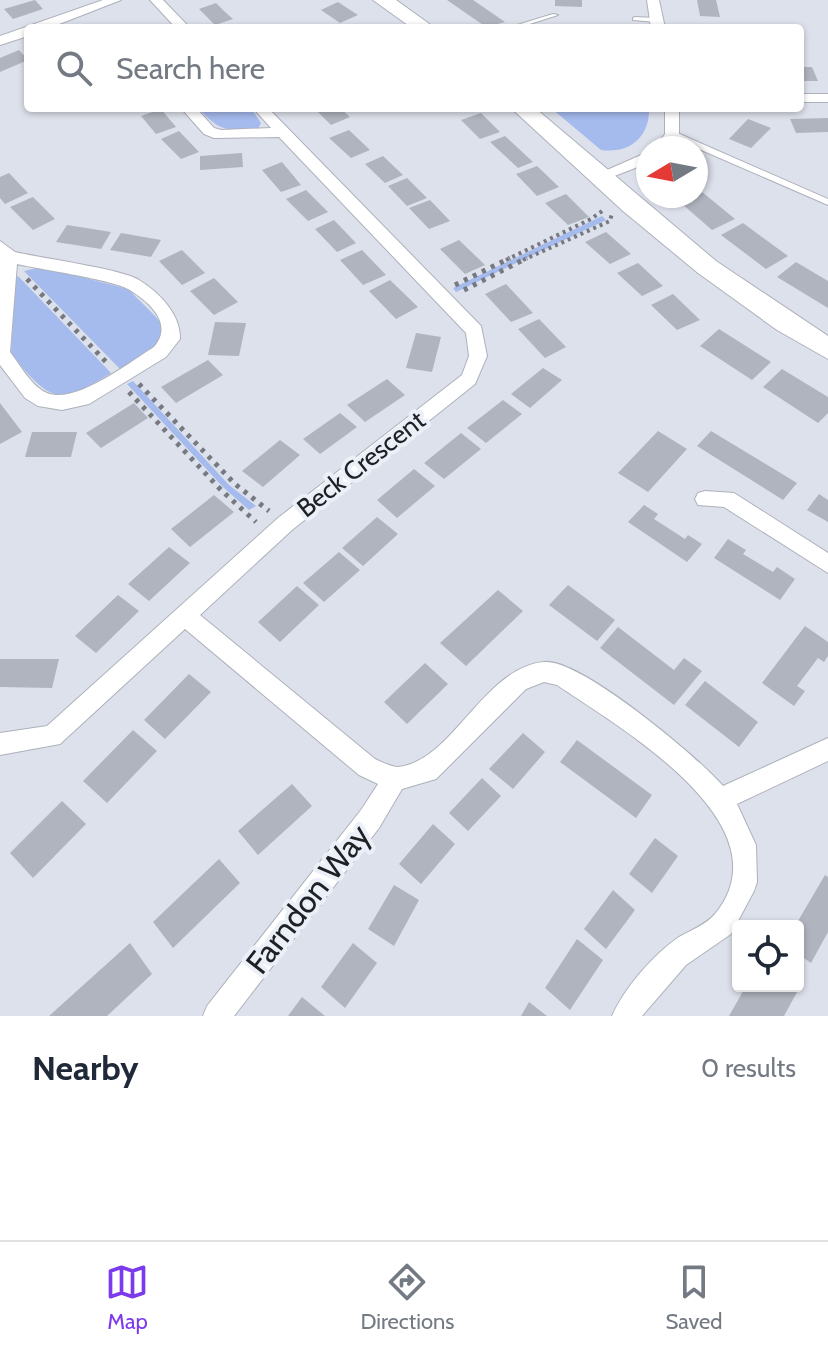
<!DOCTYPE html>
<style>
body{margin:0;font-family:Cabin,sans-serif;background:#f6f6f7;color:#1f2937}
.controls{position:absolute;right:24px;bottom:24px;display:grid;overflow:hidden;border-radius:8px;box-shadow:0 2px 6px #0004}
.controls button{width:72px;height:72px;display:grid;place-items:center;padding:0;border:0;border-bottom:2px solid #e0e1e3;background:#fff;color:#1f2937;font:40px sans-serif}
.compass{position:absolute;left:636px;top:136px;width:72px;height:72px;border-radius:50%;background:#fff;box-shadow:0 2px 6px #0004;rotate:260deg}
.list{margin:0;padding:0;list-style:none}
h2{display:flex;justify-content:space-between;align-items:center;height:104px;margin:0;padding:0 32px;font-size:34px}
h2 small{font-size:26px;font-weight:400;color:#747a83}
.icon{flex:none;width:44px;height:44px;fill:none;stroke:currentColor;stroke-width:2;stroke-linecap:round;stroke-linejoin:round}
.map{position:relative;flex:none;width:828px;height:1016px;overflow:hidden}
.search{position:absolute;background:#fff;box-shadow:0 2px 6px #0004;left:24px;right:24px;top:24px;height:88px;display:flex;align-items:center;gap:20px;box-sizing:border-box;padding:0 28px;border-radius:8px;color:#747a83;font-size:30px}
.sheet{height:224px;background:#fff}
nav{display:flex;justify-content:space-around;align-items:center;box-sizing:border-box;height:112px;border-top:2px solid #e0e1e3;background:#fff;font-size:22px;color:#747a83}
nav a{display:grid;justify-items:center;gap:4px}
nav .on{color:#7c3aed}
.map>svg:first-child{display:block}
</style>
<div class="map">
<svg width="828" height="1016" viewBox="0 0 828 1016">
<rect width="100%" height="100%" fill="#dde1eb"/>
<!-- green -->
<path fill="#a5baed" d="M198,108H251L261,123L258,129C227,131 220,132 198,108Z
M551,108H649C650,137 630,154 601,150Z
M602,216L606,220L456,292L453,288Z
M42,267L128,289L156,317L162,325L163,335L157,345L120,369L24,271Z
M18,276L111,373C57,407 50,401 11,354L15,280Z
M133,381L229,485L256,506L249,510L224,488L127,384Z"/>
<!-- building -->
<path fill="#b0b4be" d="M35,0L43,9L13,19L4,9Z
M447,0H473L505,22L486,27Z
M555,0H582V7L555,6Z
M697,0H716L720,17L700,16Z
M338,2L358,15L340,23L321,10Z
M216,3L224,11L233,19L215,25L199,9Z
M19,50L28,60L0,72V58Z
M800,67H812L818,81H800Z
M314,108H340L350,117L331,125Z
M161,109L176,127L156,134L141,116Z
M481,113L500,132L480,139L461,120Z
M828,118V132L796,133L790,119Z
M748,119L771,128L751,148L729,139Z
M349,130L370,150L351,158L329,138Z
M179,131L199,152L181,159L161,139Z
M505,136L533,162L518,168L490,142Z
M242,153L243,167L200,170V156Z
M383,156L403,175L385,183L365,164Z
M282,162L301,185L281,192L262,170Z
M537,166L559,187L537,196L516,174Z
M9,173L28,193L5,204L0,198V177Z
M407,178L427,198L407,206L388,186Z
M696,187L735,219L712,230L674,197L696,196Z
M306,190L328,212L308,221L286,199Z
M566,194L589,217L568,225L545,203Z
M33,197L55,219L33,230L10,207Z
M430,200L450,221L429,229L409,208Z
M334,220L356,243L337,252L315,229Z
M743,223L788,256L766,269L721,235Z
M67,225L111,232L101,249L56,242Z
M606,232L631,254L610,264L585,242Z
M121,233L161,240L151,257L110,250Z
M459,240L485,265L465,274L440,249Z
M182,250L205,273L182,285L159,261Z
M362,250L386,275L363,285L340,260Z
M796,262L828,281V308L777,277Z
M638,263L663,286L642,296L617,273Z
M214,278L238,302L214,315L190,291Z
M390,280L418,307L396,319L369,291Z
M506,284L533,313L511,322L485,294Z
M673,294L700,320L677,330L651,305Z
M539,319L566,347L545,358L518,329Z
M215,322L246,323L239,356L208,355Z
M719,329L771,362L752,380L700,346Z
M416,333L441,337L432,372L406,368Z
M208,360L223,375L176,403L161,387Z
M543,368L562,380L530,408L511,394Z
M782,369L828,397V413L818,423L763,387Z
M387,379L405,395L365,422L347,405Z
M503,400L522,414L486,443L467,428Z
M0,403L22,432L0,444Z
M134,403L148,418L101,448L86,433Z
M340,413L357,427L320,454L303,439Z
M658,431L687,449L648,492L618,473Z
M711,431L797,483L783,500L697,446Z
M32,432H77L71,457H25Z
M461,433L481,449L444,479L424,463Z
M280,440L300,455L263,487L242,471Z
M414,469L435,486L397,518L377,500Z
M819,494L828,500V522L807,510Z
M214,495L234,512L190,547L171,529Z
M644,505L658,514L654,519L685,539L688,535L702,544L687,562L628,522Z
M377,517L398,534L363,566L342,548Z
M728,539L746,550L743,554L773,572L777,567L795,579L780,600L714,558Z
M169,547L190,563L149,601L128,584Z
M339,552L360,570L324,602L303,583Z
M568,585L615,620L597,641L549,605Z
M297,586L319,605L280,642L258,622Z
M498,590L523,611L466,666L440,643Z
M118,595L139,611L96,653L75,636Z
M805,626L828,642V656L824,662L818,658L797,686L805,691L794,706L762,683Z
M618,627L674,670L684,658L702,671L674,705L600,648Z
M0,659H59L52,688L0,687Z
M425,663L448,684L407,724L384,702Z
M189,674L211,692L165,739L144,720Z
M705,681L758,722L739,747L685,705Z
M133,730L157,751L107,803L83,781Z
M523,733L545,752L513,789L489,769Z
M577,740L652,795L636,818L560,762Z
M482,778L501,796L468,831L449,813Z
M292,784L312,806L258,855L238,831Z
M62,801L86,824L33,878L10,853Z
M433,824L455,844L421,884L399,864Z
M655,838L678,856L652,893L629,874Z
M219,859L240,883L173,948L153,922Z
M825,875L828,877V932L811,963L798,954V926H795Z
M394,885L419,900L394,946L368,929Z
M613,890L635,910L606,949L584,929Z
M577,939L603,960L570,1010L545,988Z
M130,943L152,974L107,1016H49Z
M353,943L377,963L345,1008L321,987Z
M798,977L803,981L784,1016H729L746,986H798Z
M302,997L325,1016H288Z
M529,1002L547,1016H521Z"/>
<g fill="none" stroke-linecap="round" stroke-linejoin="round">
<defs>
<path id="lane" d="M553,14L558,15L517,28H507Z
M635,17L656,18L659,20L656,22L633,20V18Z
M669,132H675L828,199V205L669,136Z"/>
<path id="street" d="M103,0H121L49,28H28V36L0,45V36Z
M150,0H163L190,28H176Z
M647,0H659L665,28H651Z
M800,94H828V102H800Z
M181,108H196L214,128L221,130L271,128L253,108H268L481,326L487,356L475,384L292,530L200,615L375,759C382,762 391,767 398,767C452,762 484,667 544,662C580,658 698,757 723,786L828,738V761L737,804L756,845L757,882L754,891L731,934L686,965L642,1016H612C625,987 653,955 679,937C691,930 706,925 715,914C789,824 617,726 557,685L544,682L526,689L436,779L402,789L379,828L234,1016H203L207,1006L361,810L378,784L359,775L185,629L60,744L0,755V733L47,726L278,518L462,375L469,356L466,333L279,137L214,138L204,134Z
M665,108H679V134L670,148H655L665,134Z
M648,152V163L599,182L591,177Z
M0,241L15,252C40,258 122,269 139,280C160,293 181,315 180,339L166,357L89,404L62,410L38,406L25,398L0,365ZM17,264C39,269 113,280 128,289C150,302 174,324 154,347C130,362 75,405 47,393C32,387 20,365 10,352Z
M705,491L734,493L828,553V573L724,507L698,505L695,499L698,493Z"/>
<path id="secondary" d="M373,0H396L435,28H412Z
M511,108H535L716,261L828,336V359L777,330L698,273L623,211Z"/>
</defs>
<!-- lane casing -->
<use href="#lane" stroke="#adb1bb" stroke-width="2"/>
<!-- street casing -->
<use href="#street" stroke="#adb1bb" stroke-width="2"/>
<!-- secondary casing -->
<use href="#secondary" stroke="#adb1bb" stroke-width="2"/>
<!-- path-far1 -->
<path stroke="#767980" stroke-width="4" stroke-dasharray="3 4" stroke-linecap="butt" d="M506,260L591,219L605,209
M523,260L610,221L612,213"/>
<!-- path -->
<path stroke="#767980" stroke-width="5" stroke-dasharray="4 6" stroke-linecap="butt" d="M27,279L108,364
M455,285L510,258
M464,290L527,258
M139,384L235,484L269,511
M129,392L221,490L256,522"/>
<!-- lane -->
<use href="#lane" fill="#fff" fill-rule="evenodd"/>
<!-- street -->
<use href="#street" fill="#fff" fill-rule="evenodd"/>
<!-- secondary -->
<use href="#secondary" fill="#fff" fill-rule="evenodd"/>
</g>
<g text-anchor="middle" stroke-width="8" stroke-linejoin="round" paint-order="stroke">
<!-- street labels -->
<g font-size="26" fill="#1e2023" stroke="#eaeff8">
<text transform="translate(361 464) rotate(-38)" y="9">Beck Crescent</text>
</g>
<!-- near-street labels -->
<g font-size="32" fill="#1e2023" stroke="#eaeff8">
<text transform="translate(308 899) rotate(-52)" y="11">Farndon Way</text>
</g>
</g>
</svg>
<div class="controls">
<button><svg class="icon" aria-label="locate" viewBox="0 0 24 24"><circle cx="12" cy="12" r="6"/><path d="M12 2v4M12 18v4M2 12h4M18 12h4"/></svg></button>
</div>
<svg class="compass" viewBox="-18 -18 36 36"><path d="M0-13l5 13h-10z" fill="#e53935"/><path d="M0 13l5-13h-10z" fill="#747a83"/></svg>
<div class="search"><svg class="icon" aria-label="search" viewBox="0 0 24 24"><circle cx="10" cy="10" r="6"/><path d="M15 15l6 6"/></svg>Search here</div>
</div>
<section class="sheet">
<h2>Nearby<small>0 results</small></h2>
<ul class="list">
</ul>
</section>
<nav>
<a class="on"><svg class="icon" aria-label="map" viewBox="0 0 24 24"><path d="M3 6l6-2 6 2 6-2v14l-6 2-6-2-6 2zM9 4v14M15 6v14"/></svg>Map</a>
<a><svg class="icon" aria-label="directions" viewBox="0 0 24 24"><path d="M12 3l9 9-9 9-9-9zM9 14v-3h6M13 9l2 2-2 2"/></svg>Directions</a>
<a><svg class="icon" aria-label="saved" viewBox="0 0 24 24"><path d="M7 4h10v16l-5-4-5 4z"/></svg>Saved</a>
</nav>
